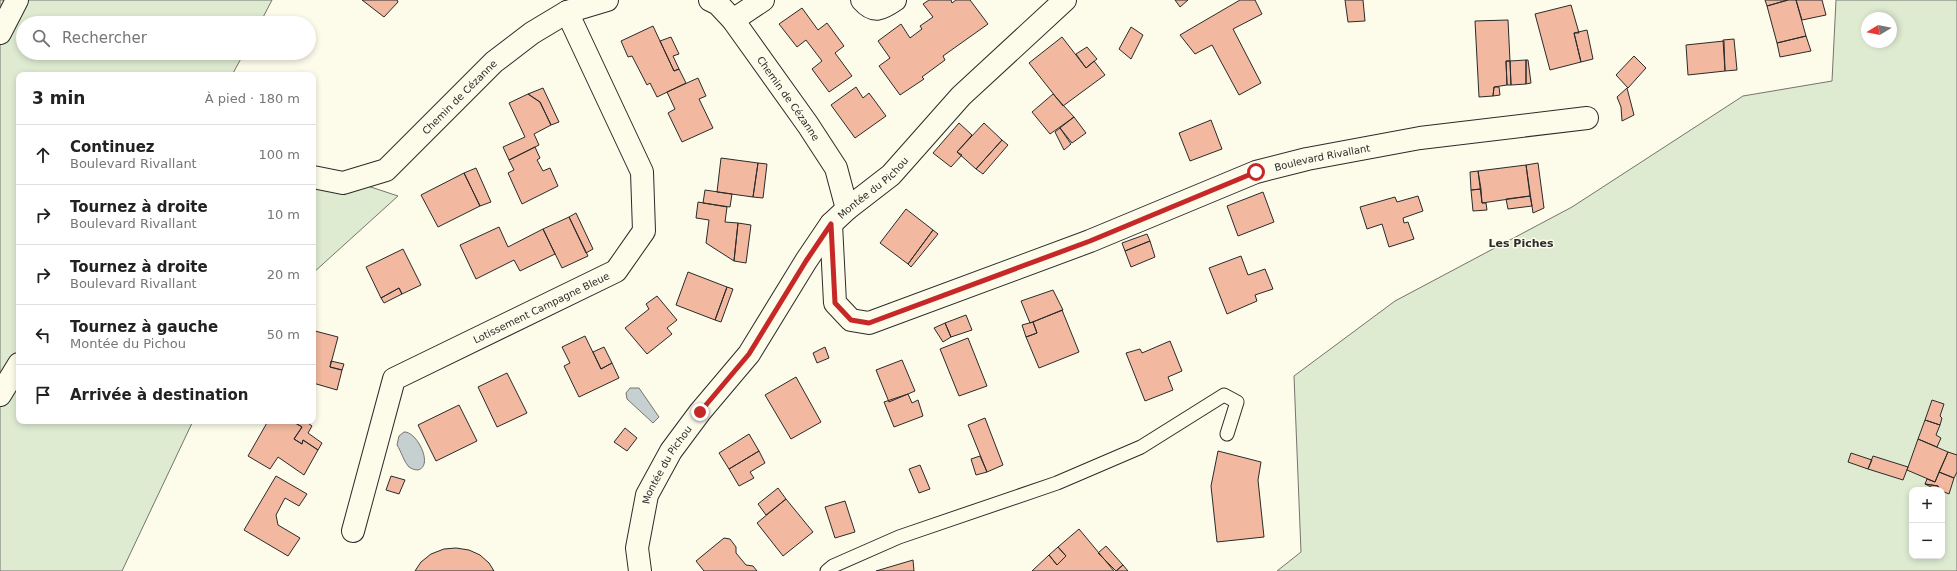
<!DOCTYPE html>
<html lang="fr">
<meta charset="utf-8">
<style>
body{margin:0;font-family:"DejaVu Sans",sans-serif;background:#f2f2f2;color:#222}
.controls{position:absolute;right:12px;bottom:12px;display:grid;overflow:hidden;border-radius:8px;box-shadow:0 2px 6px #0003}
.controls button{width:36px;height:36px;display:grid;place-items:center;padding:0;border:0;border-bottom:1px solid #e0e0e0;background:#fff;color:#222;font:20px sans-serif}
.compass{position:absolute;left:1861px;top:12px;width:36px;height:36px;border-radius:50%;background:#fff;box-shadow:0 2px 6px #0003;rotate:260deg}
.stop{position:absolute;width:12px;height:12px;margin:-9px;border:3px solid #c62828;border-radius:50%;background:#fff}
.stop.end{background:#c62828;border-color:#fff;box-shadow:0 1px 4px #0008}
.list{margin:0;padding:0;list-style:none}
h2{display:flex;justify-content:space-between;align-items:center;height:52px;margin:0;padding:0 16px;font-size:17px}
h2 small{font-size:13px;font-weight:400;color:#767676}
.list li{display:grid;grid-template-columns:26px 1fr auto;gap:12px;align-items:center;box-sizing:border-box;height:60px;padding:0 16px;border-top:1px solid #e0e0e0}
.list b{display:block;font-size:15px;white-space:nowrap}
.list p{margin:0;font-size:13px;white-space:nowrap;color:#767676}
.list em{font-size:13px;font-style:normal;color:#767676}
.icon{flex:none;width:22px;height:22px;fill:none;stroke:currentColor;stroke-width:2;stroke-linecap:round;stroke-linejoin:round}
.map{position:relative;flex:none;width:1957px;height:571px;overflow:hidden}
.search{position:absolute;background:#fff;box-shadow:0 2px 6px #0003;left:16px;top:16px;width:300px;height:44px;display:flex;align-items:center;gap:10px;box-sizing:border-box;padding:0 14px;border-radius:22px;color:#767676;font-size:15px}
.panel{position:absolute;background:#fff;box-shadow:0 2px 6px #0003;left:16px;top:72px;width:300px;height:352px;border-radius:8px}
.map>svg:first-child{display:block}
</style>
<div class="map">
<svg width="1957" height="571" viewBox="0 0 1957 571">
<rect width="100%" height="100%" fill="#fdfbea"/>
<!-- green -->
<path fill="#deebd1" stroke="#74746e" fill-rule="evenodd" d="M0,0H272L260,23H23V53H244L232,75H19V421H193L122,571H0Z
M1836,0H1957V571H1277L1301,552L1294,376L1395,301L1572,207L1743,96L1832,81ZM1867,18H1891V42H1867ZM1912,490H1942V556H1912Z
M313,168L398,196L313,273Z"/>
<!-- water -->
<path fill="#c7d0d0" stroke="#74746e" d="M630,388H639L659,417L653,423L627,399L626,393Z
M404,432C417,431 434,466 418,470C415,470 412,469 409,467C404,462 401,451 397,445L399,436Z"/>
<!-- building -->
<path fill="#f2b8a0" stroke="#2b2b2b" d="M362,0H397L398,2L384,17Z
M929,0H951L952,3L956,0H970L988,24L943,56L945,60L922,77L924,79L900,95L879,66L890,58L878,41L901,24L910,38L922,29L920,26L933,17L923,4Z
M1175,0H1188L1180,7Z
M1240,0H1255L1262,14L1233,29L1261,83L1239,95L1212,45L1195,54L1180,35Z
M1345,0H1363L1365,21L1348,22Z
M1765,0H1788L1767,6Z
M1788,0H1796L1806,36L1777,43L1767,6Z
M1796,0H1822L1826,15L1802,20Z
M1571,5L1579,33H1574L1581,62L1550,70L1535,14Z
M802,8L818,30L827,23L844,46L835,53L852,76L829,92L812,69L822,61L806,40L797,47L779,24Z
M1508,20L1510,61H1506L1507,85L1494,87L1493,96L1479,97L1475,21Z
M653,26L674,71L679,69L686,83L657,97L650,83L647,85L632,56L628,57L621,41Z
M1131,27L1143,35L1131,59L1119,49Z
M1587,30L1593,59L1581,62L1574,33Z
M1806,36L1811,51L1780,57L1777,43Z
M671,37L679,54L673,56L679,69L674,71L660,41Z
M1062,37L1086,68L1094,61L1105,75L1063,106L1029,63Z
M1734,39L1737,70L1725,71L1723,40Z
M1724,41L1725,71L1688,75L1686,45Z
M1087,47L1097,59L1086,68L1076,54Z
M1634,56L1646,68L1628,88L1616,75Z
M1526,60V84L1511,85L1510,61Z
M1526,60H1528L1531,83L1526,84Z
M1506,61H1510L1511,85H1507Z
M698,78L706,96L699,99L713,128L682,142L668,113L675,109L667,92Z
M856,87L863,98L869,93L886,116L855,138L831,105Z
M1494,87H1499L1500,95L1493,96Z
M543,88L559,122L551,125L540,102L528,94Z
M1627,88L1634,115L1622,121L1621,107L1617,97Z
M528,94L540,102L551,125L534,134L539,145L509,160L503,147L525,137L509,103Z
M1053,94L1074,117L1050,134L1032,112Z
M1074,117L1086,133L1072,143L1060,128Z
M1211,120L1222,149L1190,161L1179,133Z
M959,123L972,135L957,152L962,155L951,167L933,153Z
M984,123L1002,140L976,169L957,152Z
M1060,128L1071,144L1064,150L1055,132Z
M1002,140L1008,145L983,174L976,169Z
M535,147L540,158L537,160L543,171L550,168L558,186L522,204L508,173L514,170L509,160Z
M721,158L758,163L753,197L717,192Z
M758,163L767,164L763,198L753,197Z
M1538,163L1544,208L1533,213L1526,165Z
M1526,165L1530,196L1482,203L1478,171Z
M476,168L491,202L480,206L464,173Z
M1478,171L1481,189L1471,190L1470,172Z
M464,173L480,206L438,227L421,195Z
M1481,189L1482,203H1486L1487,210L1473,211L1471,190Z
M705,190L732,194L730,207L703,203Z
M1263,192L1274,222L1238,236L1227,206Z
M1418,196L1423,211L1403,218L1404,223L1408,222L1414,239L1389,247L1382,224L1367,229L1360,207L1395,197L1397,202Z
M1530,196L1532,206L1508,209L1506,199Z
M698,202L727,207L725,222L738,223L734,261L706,243L709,220L696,218Z
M906,209L933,230L908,264L880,243Z
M576,213L593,249L586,253L569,217Z
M569,217L588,256L562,268L543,229Z
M738,223L751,225L746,263L734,261Z
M499,227L508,247L543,229L555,254L520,271L514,260L476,279L460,245Z
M933,230L938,234L911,267L908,264Z
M1147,234L1150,241L1125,251L1122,243Z
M1150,241L1155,257L1131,267L1125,251Z
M403,249L421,285L402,294L399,288L381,298L366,267Z
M1241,256L1248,275L1265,269L1273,289L1255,295L1257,301L1227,314L1209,268Z
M688,272L727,287L715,320L676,305Z
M727,287L733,289L721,322L715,320Z
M399,288L402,294L384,303L381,298Z
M1053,290L1063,310L1030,323L1021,301Z
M657,296L677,320L667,328L672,334L647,354L625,328L649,309L646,304Z
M1062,310L1079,352L1039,368L1026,337L1037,333L1033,322Z
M966,315L972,330L951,337L945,323Z
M1033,322L1037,333L1026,337L1022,325Z
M945,323L951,337L943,342L934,328Z
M315,331L338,337L330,367L342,370L337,390L313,383V338Z
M585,336L601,369L612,363L619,378L579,397L564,366L570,363L562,347Z
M968,338L987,386L959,396L940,349Z
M1170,341L1182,371L1168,377L1173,390L1145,401L1126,353L1140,349L1142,353Z
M604,347L612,363L601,369L593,352Z
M825,347L829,358L817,363L813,353Z
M902,360L915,391L889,402L876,370Z
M331,361L344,364L342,370L330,367Z
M507,373L527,413L497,427L478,387Z
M796,377L821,422L791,439L765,395Z
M908,394L912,403L918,400L923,416L894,427L884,402Z
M1932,400L1944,404L1940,416L1942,418L1940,425L1925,420Z
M459,405L477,441L436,461L418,425Z
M985,418L1003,465L987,472L968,425Z
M1925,420L1940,425L1936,435L1941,438L1937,447L1918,439Z
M268,421H292L302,427L294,439L302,444L303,440L318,450L304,475L278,457L270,469L248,456Z
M292,421H305L312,426L308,433L322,443L318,450L303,440L302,444L294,439L302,427Z
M625,428L637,438L627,451L614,442Z
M749,434L759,451L729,469L719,453Z
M1918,439L1948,452L1935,482L1907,470Z
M759,451L765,463L750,472L754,478L739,486L729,469Z
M1218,451L1261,462L1258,480L1264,537L1217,542L1211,486Z
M1948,452L1957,455V472L1954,478L1939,472Z
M1851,453L1872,460L1868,469L1848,462Z
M980,456L987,472L976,475L971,459Z
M1873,456L1908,467L1903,480L1868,469Z
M920,465L930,489L919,493L909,469Z
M1939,472L1954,478L1949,494L1939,490L1938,486L1925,484L1927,479L1935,482Z
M276,476L307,494L299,506L285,498L276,515L278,525L300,538L288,556L244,530Z
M391,476L405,480L399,494L386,490Z
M1925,484L1938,486L1940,489L1937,490Z
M778,488L786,499L766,515L758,504Z
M786,499L813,532L783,556L757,523Z
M845,501L855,532L835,538L825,507Z
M1079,529L1114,571H1032L1049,555L1057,565L1066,556L1058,547Z
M724,538L730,539L736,547V553L746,565L753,566L757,571H704L696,561Z
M1106,546L1123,565L1116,571L1098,553Z
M1058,547L1066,556L1057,565L1049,555Z
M456,548L469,550L480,555L489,563L494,571H415L421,562L431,554L444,549Z
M913,560L914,571H876Z
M1123,565L1128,571H1116Z"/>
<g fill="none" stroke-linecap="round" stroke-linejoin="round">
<defs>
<path id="lane" d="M827,571L833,566L899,537L1057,483L1141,447L1224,395L1237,402L1227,434"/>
<g id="street">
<path id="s1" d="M710,0L718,4L733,20L808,125L836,168L847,209"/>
<path d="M862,0C874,14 882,9 895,0"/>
<path d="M733,20L763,0"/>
<path d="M0,33L17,0"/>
<path id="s2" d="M313,177L343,183L386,170L494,62L532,33L567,12L607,0"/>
<path id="s3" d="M831,224L835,303L851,320L869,323L1090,241L1256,172L1307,159L1420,138L1587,118"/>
<path d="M0,395L19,364"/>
<path id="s4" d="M353,531L394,379L616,271L644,231L642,172L567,12"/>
<path id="s5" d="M640,571L637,548L647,495L671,451L700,412L749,354L806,261L831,224L847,209L891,175L961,96L1065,0"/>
</g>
</defs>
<!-- lane casing -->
<use href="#lane" stroke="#2b2b2b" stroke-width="15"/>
<!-- street casing -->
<use href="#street" stroke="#2b2b2b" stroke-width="24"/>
<!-- lane -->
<use href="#lane" stroke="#fdfbea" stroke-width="13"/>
<!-- street -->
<use href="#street" stroke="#fdfbea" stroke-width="22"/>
</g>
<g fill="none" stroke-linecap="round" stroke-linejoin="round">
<!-- route -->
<path stroke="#c62828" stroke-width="5" d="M700,412L749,354L806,261L831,224L835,303L851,320L869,323L1090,241L1256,172"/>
</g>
<g text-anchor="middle" stroke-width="3" stroke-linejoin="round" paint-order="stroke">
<!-- street labels -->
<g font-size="10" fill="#2b2b2b" stroke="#fdfbea">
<text dy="4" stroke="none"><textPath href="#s2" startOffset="179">Chemin de Cézanne</textPath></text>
<text dy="4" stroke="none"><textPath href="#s1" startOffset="127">Chemin de Cézanne</textPath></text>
<text dy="4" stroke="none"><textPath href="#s3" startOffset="604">Boulevard Rivallant</textPath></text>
<text dy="4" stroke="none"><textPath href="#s5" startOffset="461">Montée du Pichou</textPath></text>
<text dy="4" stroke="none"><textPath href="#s4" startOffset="321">Lotissement Campagne Bleue</textPath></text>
<text dy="4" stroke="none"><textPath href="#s5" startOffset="113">Montée du Pichou</textPath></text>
</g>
<!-- neighbourhood labels -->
<g font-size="11" font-weight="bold" fill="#2b2b2b" stroke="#fdfbea">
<text x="1521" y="247">Les Piches</text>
</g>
</g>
</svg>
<div class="controls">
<button>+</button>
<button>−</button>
</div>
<svg class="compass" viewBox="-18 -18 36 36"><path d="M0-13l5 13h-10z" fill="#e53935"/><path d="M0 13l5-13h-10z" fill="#767676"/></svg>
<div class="stop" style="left:1256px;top:172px"></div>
<div class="stop end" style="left:700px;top:412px"></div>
<div class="search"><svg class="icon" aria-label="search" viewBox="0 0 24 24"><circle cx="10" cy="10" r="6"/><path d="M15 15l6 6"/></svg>Rechercher</div>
<section class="panel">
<h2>3 min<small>À pied · 180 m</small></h2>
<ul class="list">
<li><svg class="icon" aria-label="ahead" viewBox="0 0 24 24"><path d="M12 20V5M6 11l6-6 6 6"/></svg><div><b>Continuez</b><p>Boulevard Rivallant</p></div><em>100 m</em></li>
<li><svg class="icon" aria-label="right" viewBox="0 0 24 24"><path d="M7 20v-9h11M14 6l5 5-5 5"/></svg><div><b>Tournez à droite</b><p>Boulevard Rivallant</p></div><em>10 m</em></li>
<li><svg class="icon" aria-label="right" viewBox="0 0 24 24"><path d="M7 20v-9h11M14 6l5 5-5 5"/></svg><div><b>Tournez à droite</b><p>Boulevard Rivallant</p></div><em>20 m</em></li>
<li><svg class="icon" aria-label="left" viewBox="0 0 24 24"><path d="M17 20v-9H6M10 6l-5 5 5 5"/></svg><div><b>Tournez à gauche</b><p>Montée du Pichou</p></div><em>50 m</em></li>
<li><svg class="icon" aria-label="arrive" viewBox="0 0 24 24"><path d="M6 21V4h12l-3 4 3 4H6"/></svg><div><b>Arrivée à destination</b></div></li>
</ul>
</section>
</div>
